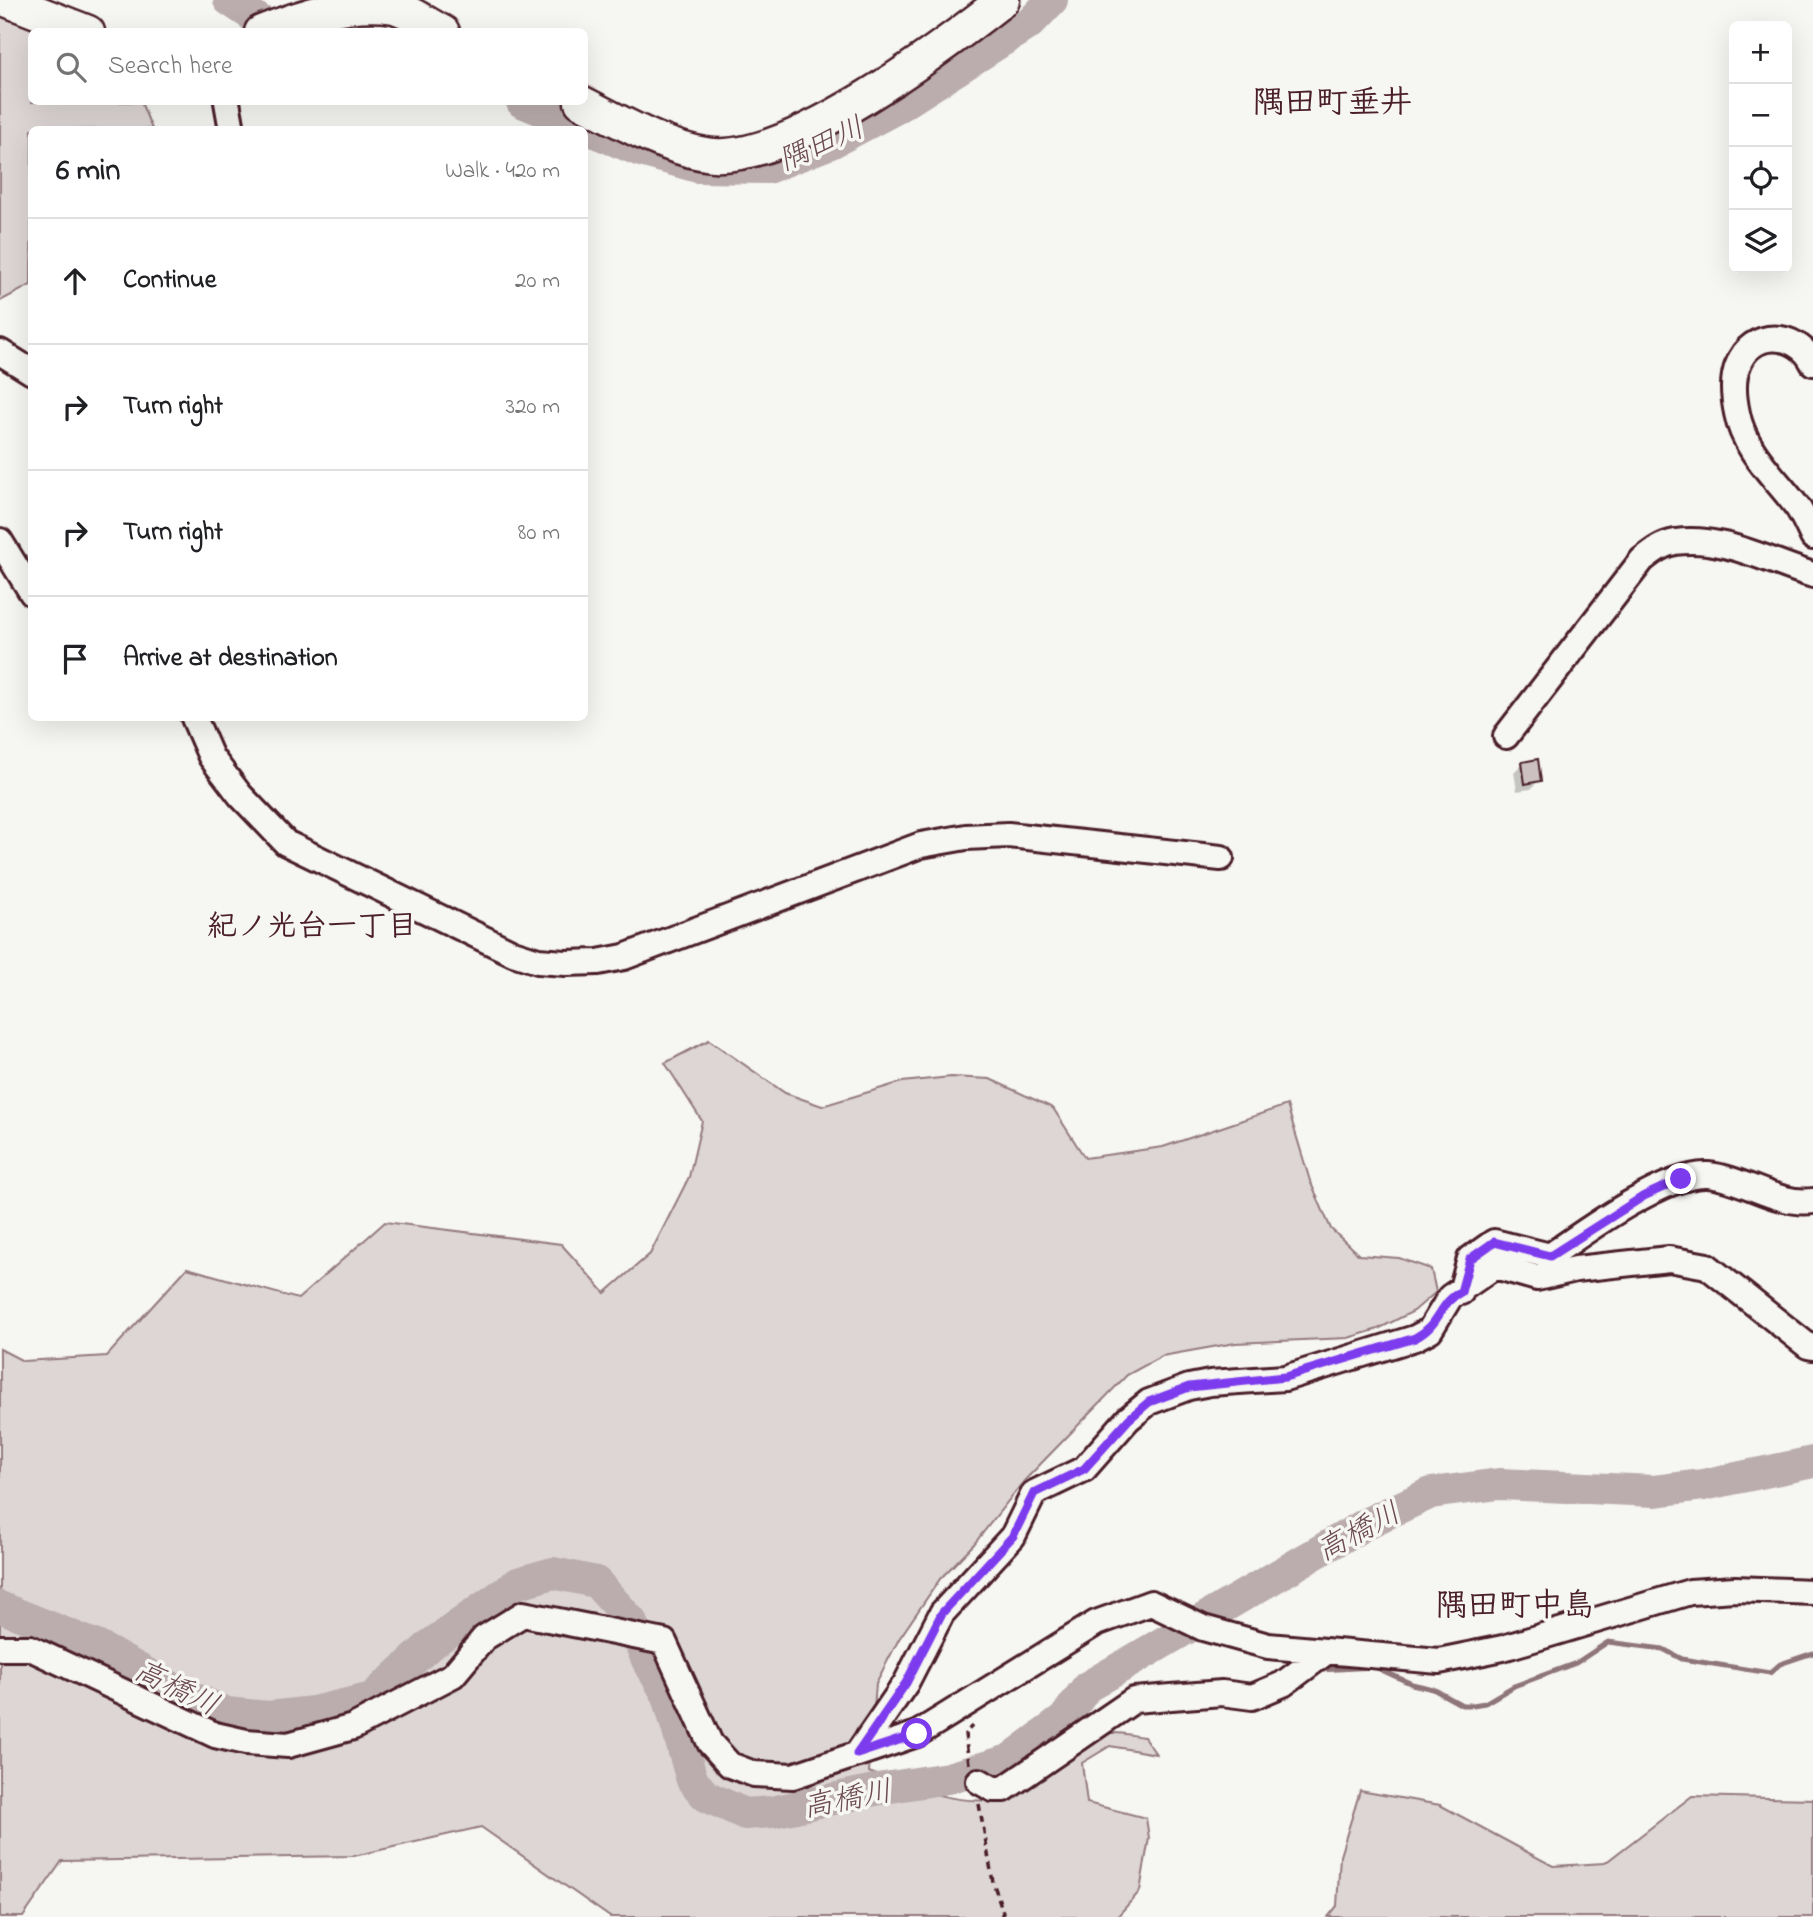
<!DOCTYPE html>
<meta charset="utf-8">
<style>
body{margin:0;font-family:"Indie Flower","Klee One",sans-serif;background:#f2f2f2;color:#202124}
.controls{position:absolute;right:21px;top:21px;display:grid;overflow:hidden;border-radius:10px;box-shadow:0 7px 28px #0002}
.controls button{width:63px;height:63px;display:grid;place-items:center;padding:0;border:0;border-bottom:2px solid #e0e0e0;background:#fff;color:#202124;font:35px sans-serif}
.stop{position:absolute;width:21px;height:21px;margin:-16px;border:5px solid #7c3aed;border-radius:50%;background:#fff}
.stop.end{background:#7c3aed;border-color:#fff;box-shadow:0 2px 7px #0008}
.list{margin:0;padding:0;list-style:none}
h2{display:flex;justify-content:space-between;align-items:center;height:91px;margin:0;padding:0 28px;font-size:30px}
h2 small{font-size:23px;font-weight:400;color:#757577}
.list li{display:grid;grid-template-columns:46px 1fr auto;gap:21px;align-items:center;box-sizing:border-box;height:126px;padding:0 28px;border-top:2px solid #e0e0e0}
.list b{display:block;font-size:26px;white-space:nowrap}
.list em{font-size:23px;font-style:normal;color:#757577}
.icon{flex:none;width:38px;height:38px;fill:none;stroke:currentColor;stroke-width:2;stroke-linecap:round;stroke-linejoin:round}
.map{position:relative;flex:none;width:1813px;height:1917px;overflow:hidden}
.search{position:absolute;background:#fff;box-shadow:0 7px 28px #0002;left:28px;top:28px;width:560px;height:77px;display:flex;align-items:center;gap:18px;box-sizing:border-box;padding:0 24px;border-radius:10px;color:#757577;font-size:26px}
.panel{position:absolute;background:#fff;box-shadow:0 7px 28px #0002;left:28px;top:126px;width:560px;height:595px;border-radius:10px}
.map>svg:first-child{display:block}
</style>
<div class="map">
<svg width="1813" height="1917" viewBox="0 0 1813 1917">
<rect width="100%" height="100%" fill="#f6f6f2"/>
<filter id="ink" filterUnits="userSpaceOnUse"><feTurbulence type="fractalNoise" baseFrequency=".0143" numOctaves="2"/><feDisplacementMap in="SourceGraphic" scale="14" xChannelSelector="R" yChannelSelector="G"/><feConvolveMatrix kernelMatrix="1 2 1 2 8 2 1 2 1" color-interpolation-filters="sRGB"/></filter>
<g filter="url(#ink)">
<!-- green -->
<path fill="#ddd6d5" stroke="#947a80" stroke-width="2" d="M0,15L46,31L32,32V102H141L152,129L32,130L31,285L0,301Z
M709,1040L785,1093L822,1106L902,1082L951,1077L990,1079L1053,1108L1085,1158L1163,1147L1287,1105L1310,1181L1331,1229L1359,1255L1399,1258L1431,1269L1436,1292L1414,1311L1378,1329L1348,1338L1235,1343L1162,1356L1127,1375L1024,1481L974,1544L940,1579L899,1639L876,1683L869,1772C908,1786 950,1804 993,1800C1040,1795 1073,1734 1112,1733C1122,1732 1134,1736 1144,1737L1156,1754L1110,1746L1082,1763L1087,1803L1146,1818L1149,1838L1140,1891L1117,1917H610L481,1827L354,1856L62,1861L23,1917H0V1349L23,1361L107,1356L187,1268L298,1299L385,1222L561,1244L605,1293L650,1254L689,1177L702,1121L665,1063Z
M1360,1791L1440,1805L1553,1866L1605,1863L1692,1796L1813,1799V1917H1328L1337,1906L1340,1856Z"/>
<!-- shadow -->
<path fill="#0003" d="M1523,763L1539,780L1531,789L1517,791L1514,772Z"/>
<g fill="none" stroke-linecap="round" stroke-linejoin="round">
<!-- stream -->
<path stroke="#8e747a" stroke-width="5" d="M1319,1670L1375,1667L1412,1684L1433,1689L1462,1705H1473L1485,1703L1514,1686L1576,1663L1608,1642L1663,1649L1682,1659L1770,1673L1780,1664L1813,1653
M982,1769C996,1773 1009,1768 1023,1763"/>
<!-- river -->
<path stroke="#bbadae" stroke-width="32" d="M229,0L277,32
M522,102L638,150L698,167L767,168L833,142L895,109L1030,23L1052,0
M0,1607L97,1646L180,1692L227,1713L269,1717L313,1712L372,1698L430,1645L518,1583L553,1573L596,1582L631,1621L647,1660L668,1696L692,1780L706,1796L745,1814L772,1812L884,1788L948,1778L1009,1760L1064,1719L1087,1687L1369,1522L1431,1493L1499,1484L1654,1491L1703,1485L1813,1462"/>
</g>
<!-- building -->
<path fill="#ccc1c0" stroke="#4a1f2b" stroke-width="2" d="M1538,759L1541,781L1525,784L1522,762Z"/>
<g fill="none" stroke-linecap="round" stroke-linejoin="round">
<defs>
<path id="minor" d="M227,102L232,130
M0,352L32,372
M1813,363C1797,331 1751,329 1738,365C1732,379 1734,399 1737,413C1744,451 1776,478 1798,508C1804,517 1808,527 1813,537
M0,541L32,593
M194,718L211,757L240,795L286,843L513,953L538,961L566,963L598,962L624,957L921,845L966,837L1008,835L1221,858
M1506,736L1642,560C1652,552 1662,544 1675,542C1722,535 1770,562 1813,575
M1461,1292L1470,1259L1494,1242L1550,1256C1584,1232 1667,1172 1708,1175C1743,1178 1778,1206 1813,1201
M0,1648H30L215,1735L246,1742L288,1745L353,1727L453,1675L484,1638L523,1614L664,1642L710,1743L730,1765L754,1774L793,1776L917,1734L1096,1623L1151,1603L1203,1628L1268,1646L1439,1661L1503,1648L1690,1592L1735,1589L1813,1592
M857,1754L906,1683L942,1613L1013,1536L1034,1493L1084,1469L1128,1419L1149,1402L1189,1387L1210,1383L1285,1378L1415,1338L1430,1330L1450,1297L1495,1266L1537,1278L1576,1269L1669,1259L1707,1266L1808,1346L1813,1347
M979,1781L993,1789H1004L1134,1700L1222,1693L1252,1697L1283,1684L1326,1652"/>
<path id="major" d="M6,0L88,32
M261,32C301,16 350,0 394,7C410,11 427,24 443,32
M581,102C619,121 672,152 714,155C793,160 942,48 1003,0"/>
</defs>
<!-- minor casing -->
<use href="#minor" stroke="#4a1f2b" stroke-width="30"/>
<!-- major casing -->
<use href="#major" stroke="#4a1f2b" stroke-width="37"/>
<!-- path -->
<path stroke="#4a1f2b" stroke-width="3.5" stroke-dasharray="7 5" stroke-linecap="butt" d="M969,1764L965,1734L972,1726
M979,1804L993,1882L1003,1912L1001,1917"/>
<!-- minor -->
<use href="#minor" stroke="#f6f6f2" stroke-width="24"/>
<!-- major -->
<use href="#major" stroke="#f6f6f2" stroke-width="32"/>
</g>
</g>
<g fill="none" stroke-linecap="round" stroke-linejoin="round" filter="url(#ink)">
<!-- route -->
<path stroke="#7c3aed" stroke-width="9" d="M917,1734L857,1754L906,1683L942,1613L1013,1536L1034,1493L1084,1469L1129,1419L1149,1402L1189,1387L1285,1377L1415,1338C1441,1325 1439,1302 1461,1292L1470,1259L1494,1242L1550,1256L1644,1196L1681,1179"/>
</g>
<g text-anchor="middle" stroke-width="7" stroke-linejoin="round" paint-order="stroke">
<!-- water labels -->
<g font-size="30" font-style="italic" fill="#6c4a52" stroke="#f6f6f2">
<text transform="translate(821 143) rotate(-24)" y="10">隅田川</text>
<text transform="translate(1358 1531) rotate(-28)" y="10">高橋川</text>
<text transform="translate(177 1687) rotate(26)" y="10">高橋川</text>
<text transform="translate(847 1798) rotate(-11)" y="10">高橋川</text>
</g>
<!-- neighbourhood labels -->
<g font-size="30" font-weight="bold" fill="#4a1f2b" stroke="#f6f6f2">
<text x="312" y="935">紀ノ光台一丁目</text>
</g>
<!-- quarter labels -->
<g font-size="32" font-weight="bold" fill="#4a1f2b" stroke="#f6f6f2">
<text x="1332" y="112">隅田町垂井</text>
<text x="1515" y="1615">隅田町中島</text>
</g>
</g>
</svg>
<div class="controls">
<button>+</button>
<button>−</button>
<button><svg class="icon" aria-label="locate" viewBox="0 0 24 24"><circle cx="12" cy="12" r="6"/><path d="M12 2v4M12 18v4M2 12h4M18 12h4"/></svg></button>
<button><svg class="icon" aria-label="layers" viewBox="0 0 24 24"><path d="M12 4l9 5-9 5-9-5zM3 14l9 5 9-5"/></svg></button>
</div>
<div class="stop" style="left:917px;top:1734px"></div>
<div class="stop end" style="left:1681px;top:1179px"></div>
<div class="search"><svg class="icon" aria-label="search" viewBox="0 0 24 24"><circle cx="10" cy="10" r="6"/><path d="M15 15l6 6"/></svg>Search here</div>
<section class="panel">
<h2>6 min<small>Walk · 420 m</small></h2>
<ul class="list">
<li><svg class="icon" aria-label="ahead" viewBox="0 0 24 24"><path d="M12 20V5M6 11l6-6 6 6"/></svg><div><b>Continue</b></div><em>20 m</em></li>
<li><svg class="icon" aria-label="right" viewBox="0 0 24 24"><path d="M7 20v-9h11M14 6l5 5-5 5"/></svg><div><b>Turn right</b></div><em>320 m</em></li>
<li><svg class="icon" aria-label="right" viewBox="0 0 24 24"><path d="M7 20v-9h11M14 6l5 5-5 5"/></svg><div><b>Turn right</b></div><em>80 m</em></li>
<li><svg class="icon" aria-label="arrive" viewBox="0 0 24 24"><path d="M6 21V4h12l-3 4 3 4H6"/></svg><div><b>Arrive at destination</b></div></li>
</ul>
</section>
</div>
